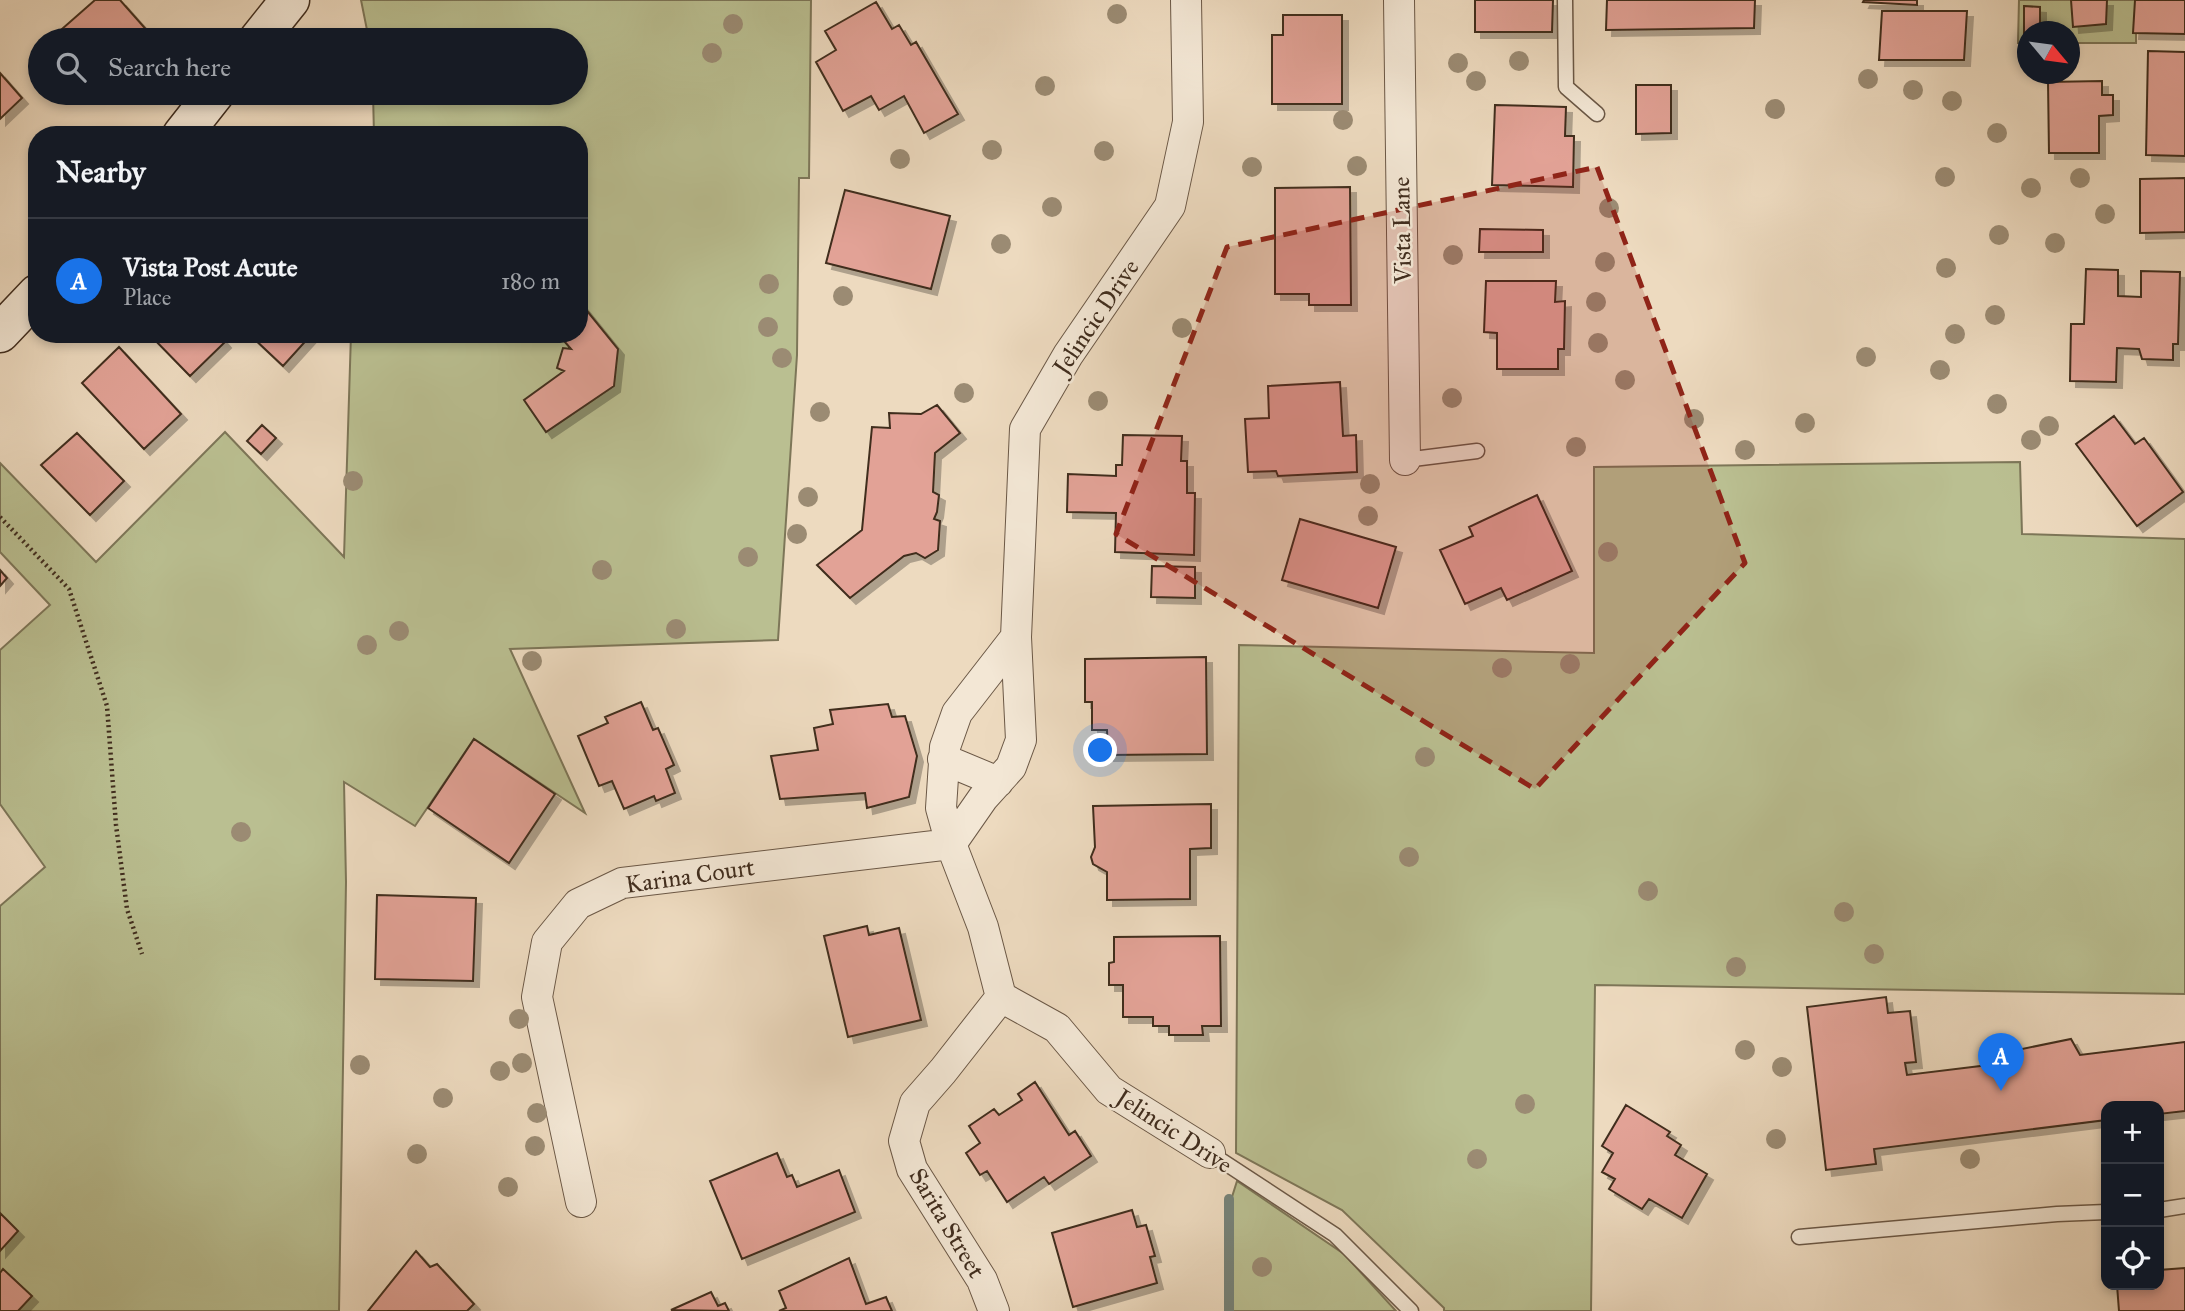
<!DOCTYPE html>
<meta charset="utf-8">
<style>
body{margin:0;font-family:"IM FELL Great Primer",serif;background:#20242c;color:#f1f3f6}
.controls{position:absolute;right:21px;bottom:21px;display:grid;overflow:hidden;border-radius:14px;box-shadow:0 4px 10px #0003}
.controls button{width:63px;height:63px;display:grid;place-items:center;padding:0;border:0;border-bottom:2px solid #363941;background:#171b24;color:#f1f3f6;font:35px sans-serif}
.compass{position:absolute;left:2017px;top:21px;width:63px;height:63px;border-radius:50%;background:#171b24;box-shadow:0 4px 10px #0003;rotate:119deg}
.you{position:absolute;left:1101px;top:751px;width:24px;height:24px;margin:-18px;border:5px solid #fff;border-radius:50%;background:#1a73e8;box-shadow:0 0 0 10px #1a73e833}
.badge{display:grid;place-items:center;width:46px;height:46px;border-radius:50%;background:#1a73e8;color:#fff;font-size:23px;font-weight:700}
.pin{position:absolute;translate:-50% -58px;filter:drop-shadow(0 2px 4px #0008)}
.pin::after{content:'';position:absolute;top:37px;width:24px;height:21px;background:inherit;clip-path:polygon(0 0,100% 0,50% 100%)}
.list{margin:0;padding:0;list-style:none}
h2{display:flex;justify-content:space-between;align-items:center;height:91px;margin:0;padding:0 28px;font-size:30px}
h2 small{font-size:23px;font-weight:400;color:#9ea1a6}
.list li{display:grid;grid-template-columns:46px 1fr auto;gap:21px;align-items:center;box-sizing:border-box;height:126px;padding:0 28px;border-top:2px solid #363941}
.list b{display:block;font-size:26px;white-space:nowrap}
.list p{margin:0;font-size:23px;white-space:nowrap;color:#9ea1a6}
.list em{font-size:23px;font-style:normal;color:#9ea1a6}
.icon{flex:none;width:38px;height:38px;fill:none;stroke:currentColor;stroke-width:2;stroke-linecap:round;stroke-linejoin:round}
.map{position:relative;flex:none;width:2185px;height:1311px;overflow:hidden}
.search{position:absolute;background:#171b24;box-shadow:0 4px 10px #0003;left:28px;top:28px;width:560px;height:77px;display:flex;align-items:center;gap:18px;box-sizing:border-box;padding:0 24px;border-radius:38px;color:#9ea1a6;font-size:26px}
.panel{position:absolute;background:#171b24;box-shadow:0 4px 10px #0003;left:28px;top:126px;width:560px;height:217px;border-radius:28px}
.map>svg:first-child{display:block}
</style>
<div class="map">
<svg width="2185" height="1311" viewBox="0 0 2185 1311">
<defs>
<filter id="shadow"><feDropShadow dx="6" dy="6" stdDeviation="0" flood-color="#0004"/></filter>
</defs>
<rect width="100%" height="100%" fill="#eddabf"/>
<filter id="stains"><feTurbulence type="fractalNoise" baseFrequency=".00286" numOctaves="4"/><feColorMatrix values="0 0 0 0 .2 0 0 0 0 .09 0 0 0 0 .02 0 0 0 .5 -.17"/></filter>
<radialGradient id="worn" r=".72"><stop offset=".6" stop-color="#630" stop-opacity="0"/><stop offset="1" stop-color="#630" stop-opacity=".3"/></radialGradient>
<!-- green -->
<path fill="#babf91" stroke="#7d7658" stroke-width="2" d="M361,0H811L809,178H799L797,355L778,640L510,649L585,813L474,739L415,826L344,782L346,882L339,1311H0V906L45,867L0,804V650L50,605L0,552V463L96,562L225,432L344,557L351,334H579V135H374L373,93H576V40H369Z
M2019,0H2136V43H2070V32H2028L2027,43H2018Z
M2020,462L2022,534L2185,539V994L1595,985L1591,1311H1444V1308L1342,1210L1236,1153L1239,645L1594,653V467Z
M1237,1181L1344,1254L1396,1311H1233L1232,1197Z"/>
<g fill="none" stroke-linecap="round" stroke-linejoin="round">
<!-- stream -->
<path stroke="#758279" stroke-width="10" d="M1229,1199V1311"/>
</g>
<!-- building -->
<path fill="#e2a296" stroke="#402d1e" stroke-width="2" filter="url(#shadow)" d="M95,0H120L151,35L146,40H58L54,36Z
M1475,0H1553L1552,32H1475Z
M1607,0H1755L1754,28L1606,30Z
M1864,0H1917V5L1863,2Z
M2071,0H2107L2106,24L2073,27Z
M2135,0H2185V34L2133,33Z
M876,2L892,29L899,25L911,45L916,42L958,114L924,133L904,96L879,110L871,96L843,111L816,62L836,50L825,31Z
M2024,6L2040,7V32H2028V37H2024Z
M1882,11H1967L1964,60H1879Z
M1283,15H1342V104H1272V35H1283Z
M2148,51L2185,52V156L2146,155Z
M0,73L22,98L0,119Z
M2102,81V95H2113V115L2099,116V153H2049L2048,82Z
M1636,85H1671V133L1636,134Z
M1495,105L1566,107L1565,136H1574L1573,187L1492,185Z
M2185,178V232L2140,233V179Z
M1350,187L1351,305H1309V294H1275V188Z
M845,190L950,216L931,289L826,263Z
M1480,229L1543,230V252H1479Z
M2086,269L2118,270V296L2141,297V271L2180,272L2178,344H2173V360L2142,359L2139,349L2117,348L2116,382L2070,381L2071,324H2084Z
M1486,281H1556L1555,302L1565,301L1564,349H1558V369H1497V333L1484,332Z
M579,301L618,349L614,386L546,432L524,400L564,371L557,368L563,348L571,349L558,334H579Z
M149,334H218L225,342L190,376Z
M249,334H312L283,366Z
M119,347L181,414L144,449L82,383Z
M1340,382L1343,436L1356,435L1357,472L1278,476L1276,471L1248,472L1245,419L1269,418L1268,386Z
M937,405L960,433L935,453L933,492L939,495L937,512L934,519L940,521L938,550L925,558L916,553L904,556L850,598L817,565L862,530L872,427L890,428L889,413L921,414Z
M2114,416L2135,444L2144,438L2183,492L2137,526L2076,444Z
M262,425L276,438L261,454L247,441Z
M77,433L124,481L90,515L41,465Z
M1123,435L1182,436L1181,461H1187V493H1195L1194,555L1115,552L1116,513L1067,512L1068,474L1116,476V465H1122Z
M1537,495L1572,571L1507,600L1501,588L1465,604L1440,550L1473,536L1469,527Z
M1300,519L1396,547L1378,608L1282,580Z
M1152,566L1195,567V598L1151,597Z
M0,570L7,578L0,586Z
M1206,657L1207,754L1108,755L1107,730H1092V702H1085V659Z
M641,702L653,730L658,728L674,765L666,769L675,793L656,801L654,796L624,809L612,781L599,786L578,736L608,723L605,717Z
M888,704L892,717L905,716L917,756L909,797L867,808L865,793L780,799L771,756L818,750L814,728L833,724L830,710Z
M474,739L555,794L509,863L428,808Z
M1211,804V848L1190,849V899L1107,900V872L1093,864L1091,857L1095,847L1093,806Z
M377,895L476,898L473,981L375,979Z
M867,926L869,935L899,928L921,1020L848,1037L824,936Z
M1220,936L1221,1026H1202L1203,1035H1169V1026H1153V1017H1123V985H1109V963L1114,962V937Z
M1886,997L1888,1013L1910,1011L1916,1062L1905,1063L1907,1075L2013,1062L2017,1050L2071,1039L2080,1055L2185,1042V1111L2159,1114V1106H2106V1120L1874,1149L1876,1164L1826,1170L1807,1007Z
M1035,1082L1069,1135L1075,1131L1091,1156L1049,1184L1044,1177L1007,1202L987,1171L980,1175L966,1153L980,1143L969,1126L994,1109L999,1115L1022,1100L1018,1094Z
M1626,1105L1670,1132L1667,1136L1681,1145L1675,1155L1707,1174L1682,1218L1649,1199L1642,1209L1609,1189L1615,1179L1602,1172L1613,1153L1602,1146Z
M777,1153L787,1177L792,1175L797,1187L839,1170L855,1212L742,1259L710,1181Z
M1132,1210L1137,1227L1146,1225L1155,1256L1150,1257L1157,1283L1073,1307L1052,1233Z
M0,1213L18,1231L0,1251Z
M416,1251L430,1267L437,1264L474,1304L467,1311H368Z
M849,1258L866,1304L886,1297L892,1311H779L786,1308L779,1291Z
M2185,1268V1311H2119L2117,1285H2159V1270Z
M3,1269L32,1296L18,1311H0V1273Z
M711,1292L718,1306L725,1303L729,1311L671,1310Z"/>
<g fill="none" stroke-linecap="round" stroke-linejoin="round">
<defs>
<path id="lane" d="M1565,0L1566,87L1597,114
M1405,460L1477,451
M1210,1153L1335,1235L1411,1311
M2159,1210L2185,1206
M1799,1237L2057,1214L2106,1212"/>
<path id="street" d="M1399,0L1405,460
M1016,637L957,713L945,747L941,808L951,844L983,927L1001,997L1057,1028L1109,1090L1210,1153
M943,759L998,782
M951,844L983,798L1011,767L1021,740L1016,637L1025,429L1068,355L1170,206L1188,122L1186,0
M581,1202L537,997L547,942L578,904L622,883L951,844
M994,1311L982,1280L912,1169L904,1141L915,1103L943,1071L1001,997"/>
<path id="secondary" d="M258,40L290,0
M182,135L215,93
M0,333L37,294"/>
</defs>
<!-- lane casing -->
<use href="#lane" stroke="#6b5846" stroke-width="17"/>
<!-- street casing -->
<use href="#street" stroke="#6b5846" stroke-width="32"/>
<!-- secondary casing -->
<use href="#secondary" stroke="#402d1e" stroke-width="41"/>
<!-- path -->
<path stroke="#402d1e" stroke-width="4.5" stroke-dasharray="2 3.5" stroke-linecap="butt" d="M0,517L69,589L107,706L116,825L127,909L142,954"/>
<!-- lane -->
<use href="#lane" stroke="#f3e7d5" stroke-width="14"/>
<!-- street -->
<use href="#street" stroke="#f3e7d5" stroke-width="30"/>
<!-- secondary -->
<use href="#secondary" stroke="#f3e7d5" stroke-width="38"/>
</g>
<!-- trees -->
<g fill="#9b8b73">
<circle cx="1117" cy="14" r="10"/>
<circle cx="733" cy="24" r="10"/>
<circle cx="712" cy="53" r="10"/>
<circle cx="1519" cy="61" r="10"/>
<circle cx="1458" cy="63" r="10"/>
<circle cx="1868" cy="79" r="10"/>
<circle cx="1476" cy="81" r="10"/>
<circle cx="1045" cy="86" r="10"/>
<circle cx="1913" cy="90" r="10"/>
<circle cx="1952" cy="101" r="10"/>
<circle cx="1775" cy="109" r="10"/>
<circle cx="1343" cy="120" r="10"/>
<circle cx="1997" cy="133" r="10"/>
<circle cx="992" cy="150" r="10"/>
<circle cx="1104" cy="151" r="10"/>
<circle cx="900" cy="159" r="10"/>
<circle cx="1357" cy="166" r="10"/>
<circle cx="1252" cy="167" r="10"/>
<circle cx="1945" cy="177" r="10"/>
<circle cx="2080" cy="178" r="10"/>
<circle cx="2031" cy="188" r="10"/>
<circle cx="1052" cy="207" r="10"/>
<circle cx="1609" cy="208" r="10"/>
<circle cx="2105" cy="214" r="10"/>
<circle cx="1999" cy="235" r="10"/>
<circle cx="2055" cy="243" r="10"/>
<circle cx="1001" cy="244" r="10"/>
<circle cx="1453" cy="255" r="10"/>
<circle cx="1605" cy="262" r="10"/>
<circle cx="1946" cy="268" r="10"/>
<circle cx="769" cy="284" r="10"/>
<circle cx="843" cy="296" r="10"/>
<circle cx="1596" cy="302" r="10"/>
<circle cx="1995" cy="315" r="10"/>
<circle cx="768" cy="327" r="10"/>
<circle cx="1182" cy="328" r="10"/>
<circle cx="1955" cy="334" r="10"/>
<circle cx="1598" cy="343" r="10"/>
<circle cx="1866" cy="357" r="10"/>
<circle cx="782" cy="358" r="10"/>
<circle cx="1940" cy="370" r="10"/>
<circle cx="1625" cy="380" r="10"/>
<circle cx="964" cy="393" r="10"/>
<circle cx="1452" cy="398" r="10"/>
<circle cx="1098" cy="401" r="10"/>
<circle cx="1997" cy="404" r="10"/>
<circle cx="820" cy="412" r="10"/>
<circle cx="1694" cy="419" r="10"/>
<circle cx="1805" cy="423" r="10"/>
<circle cx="2049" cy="426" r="10"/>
<circle cx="2031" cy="440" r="10"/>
<circle cx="1576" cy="447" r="10"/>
<circle cx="1745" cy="450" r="10"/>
<circle cx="353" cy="481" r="10"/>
<circle cx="1370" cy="484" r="10"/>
<circle cx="808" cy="497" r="10"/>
<circle cx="1368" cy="516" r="10"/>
<circle cx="797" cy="534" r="10"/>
<circle cx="1608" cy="552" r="10"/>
<circle cx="748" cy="557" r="10"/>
<circle cx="602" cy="570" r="10"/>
<circle cx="676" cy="629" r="10"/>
<circle cx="399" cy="631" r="10"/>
<circle cx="367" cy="645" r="10"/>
<circle cx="532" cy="661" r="10"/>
<circle cx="1570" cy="664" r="10"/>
<circle cx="1502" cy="668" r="10"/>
<circle cx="1425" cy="757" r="10"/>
<circle cx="241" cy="832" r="10"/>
<circle cx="1409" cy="857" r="10"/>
<circle cx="1648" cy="891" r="10"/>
<circle cx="1844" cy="912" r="10"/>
<circle cx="1874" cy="954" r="10"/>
<circle cx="1736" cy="967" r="10"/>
<circle cx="519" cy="1019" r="10"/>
<circle cx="1745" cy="1050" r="10"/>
<circle cx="522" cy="1063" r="10"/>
<circle cx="360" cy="1065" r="10"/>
<circle cx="1782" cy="1067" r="10"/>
<circle cx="500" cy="1071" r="10"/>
<circle cx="443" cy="1098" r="10"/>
<circle cx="1525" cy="1104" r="10"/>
<circle cx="537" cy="1113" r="10"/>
<circle cx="1776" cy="1139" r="10"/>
<circle cx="535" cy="1146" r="10"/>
<circle cx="417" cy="1154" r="10"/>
<circle cx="1477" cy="1159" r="10"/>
<circle cx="1970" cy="1159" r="10"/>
<circle cx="508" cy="1187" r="10"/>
<circle cx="1262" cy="1267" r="10"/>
</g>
<!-- marked area -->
<path fill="#8f2418" fill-opacity="0.2" stroke="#8f2418" stroke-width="5" stroke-dasharray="14 9" stroke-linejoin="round" d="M1597,167L1745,563L1535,789L1116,534L1227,247Z"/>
<g text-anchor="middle" stroke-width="5" stroke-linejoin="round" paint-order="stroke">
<!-- street labels -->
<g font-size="24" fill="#402d1e" stroke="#f3e7d5">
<text transform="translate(1402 230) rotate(-91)" y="8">Vista Lane</text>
<text transform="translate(1096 317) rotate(-56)" y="8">Jelincic Drive</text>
<text transform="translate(690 876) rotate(-8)" y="8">Karina Court</text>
<text transform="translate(1174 1131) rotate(33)" y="8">Jelincic Drive</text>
<text transform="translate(947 1223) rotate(59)" y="8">Sarita Street</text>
</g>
</g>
<rect width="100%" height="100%" filter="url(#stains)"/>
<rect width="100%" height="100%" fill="url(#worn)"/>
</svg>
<div class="controls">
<button>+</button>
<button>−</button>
<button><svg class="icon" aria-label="locate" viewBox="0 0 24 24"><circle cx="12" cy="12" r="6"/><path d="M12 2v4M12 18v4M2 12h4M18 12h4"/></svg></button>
</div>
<svg class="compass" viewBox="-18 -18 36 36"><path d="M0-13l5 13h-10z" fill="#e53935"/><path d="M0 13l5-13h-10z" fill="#9ea1a6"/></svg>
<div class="you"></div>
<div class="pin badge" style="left:2001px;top:1091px">A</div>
<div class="search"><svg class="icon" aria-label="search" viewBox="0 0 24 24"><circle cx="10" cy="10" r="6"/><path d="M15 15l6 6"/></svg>Search here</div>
<section class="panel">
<h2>Nearby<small></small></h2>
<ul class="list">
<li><span class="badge">A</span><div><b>Vista Post Acute</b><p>Place</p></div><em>180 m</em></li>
</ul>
</section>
</div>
